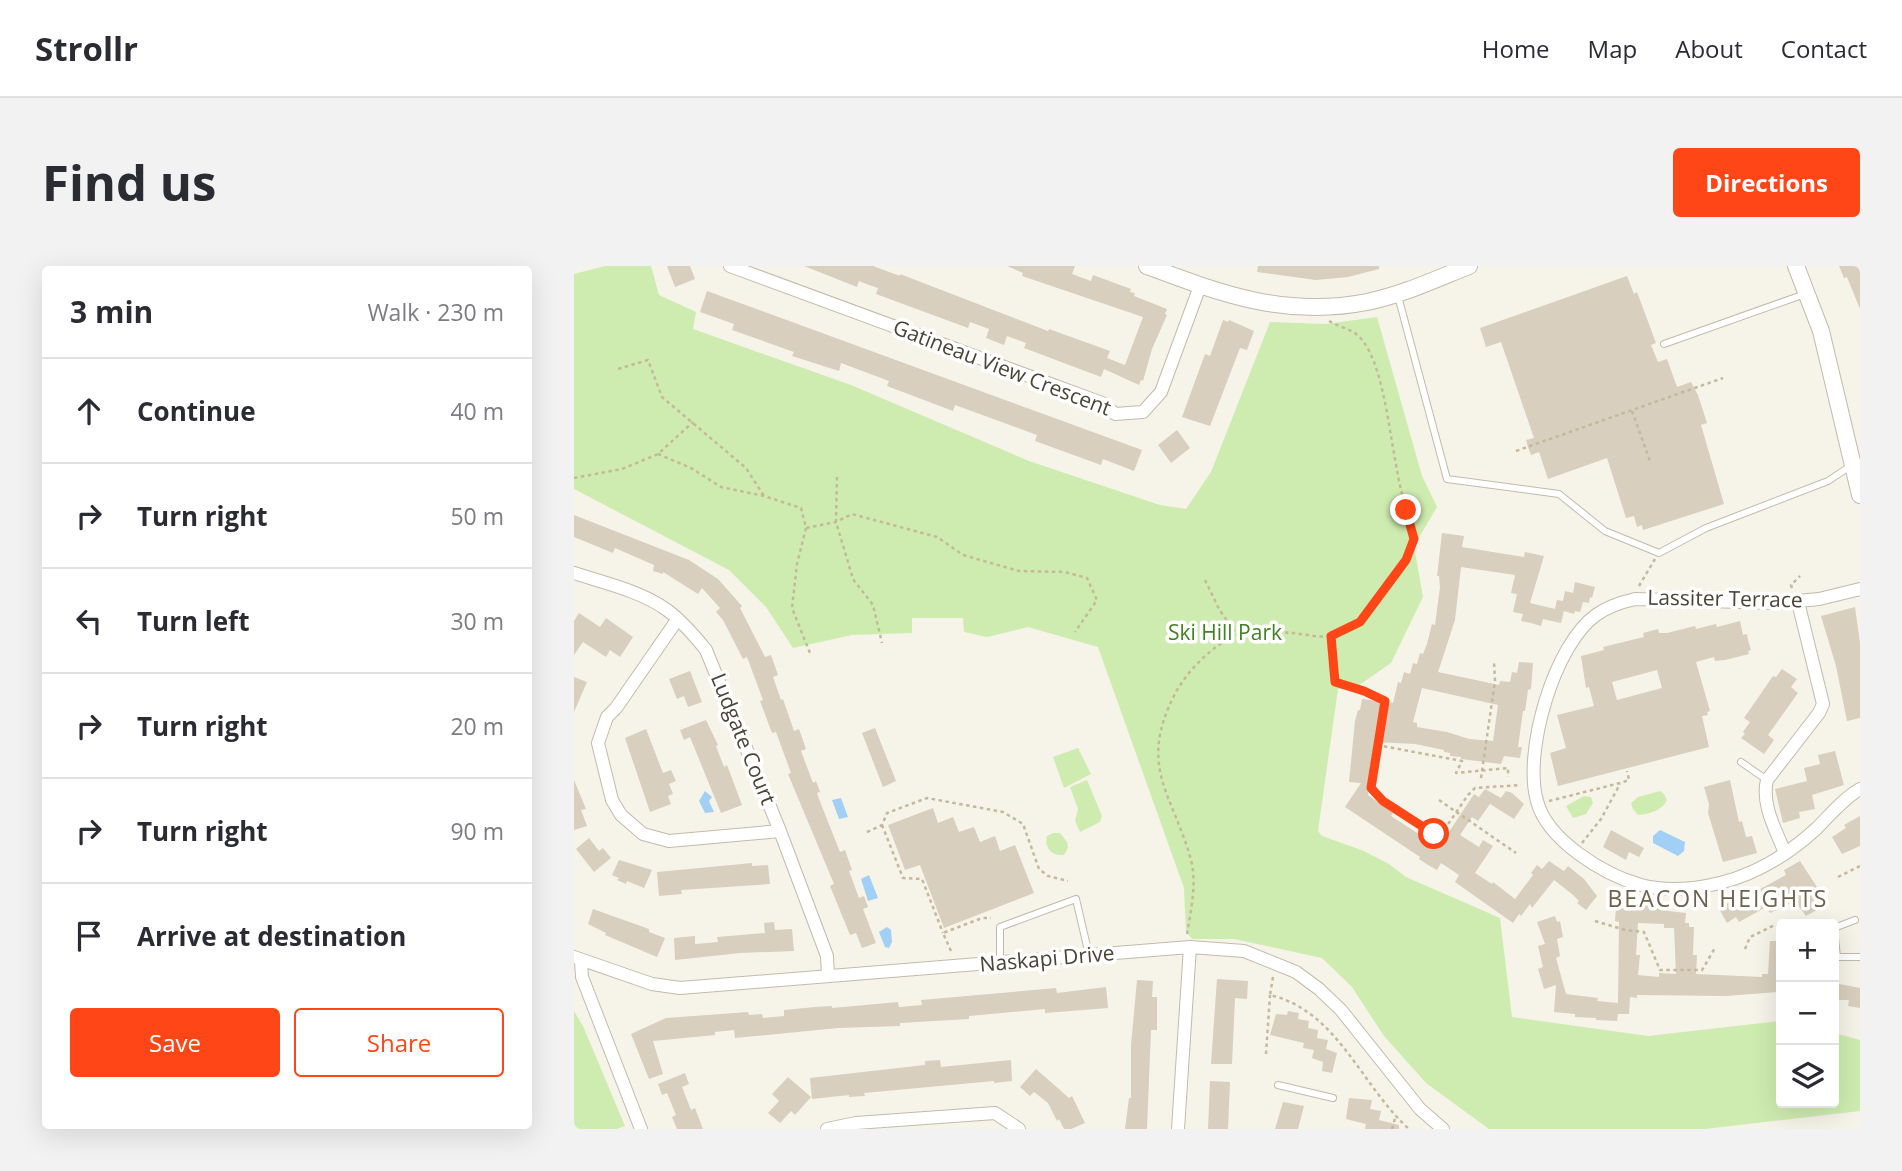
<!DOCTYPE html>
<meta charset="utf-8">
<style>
body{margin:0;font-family:"Open Sans",sans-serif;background:#f2f2f3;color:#2b2b33}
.controls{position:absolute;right:21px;bottom:21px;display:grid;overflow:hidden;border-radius:7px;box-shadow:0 7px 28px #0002}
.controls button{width:63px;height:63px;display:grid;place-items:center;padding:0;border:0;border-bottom:2px solid #e1e1e2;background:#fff;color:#2b2b33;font:35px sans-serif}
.stop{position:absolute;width:21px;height:21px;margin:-16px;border:5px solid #ff4617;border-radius:50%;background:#fff}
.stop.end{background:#ff4617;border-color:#fff;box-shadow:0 2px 7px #0008}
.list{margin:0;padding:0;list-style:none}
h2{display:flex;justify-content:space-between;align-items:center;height:91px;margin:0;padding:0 28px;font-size:30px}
h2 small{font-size:23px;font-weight:400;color:#7c7c81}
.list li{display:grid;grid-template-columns:46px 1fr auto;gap:21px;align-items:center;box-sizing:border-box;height:105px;padding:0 28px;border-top:2px solid #e1e1e2}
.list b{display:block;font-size:26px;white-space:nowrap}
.list em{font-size:23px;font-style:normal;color:#7c7c81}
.actions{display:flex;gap:14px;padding:21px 28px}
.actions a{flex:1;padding:16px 0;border:2px solid #ff4617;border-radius:7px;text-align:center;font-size:24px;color:#ff4617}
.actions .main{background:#ff4617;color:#fff}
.icon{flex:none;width:38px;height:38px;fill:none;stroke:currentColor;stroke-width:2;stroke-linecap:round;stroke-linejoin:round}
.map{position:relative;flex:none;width:1286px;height:863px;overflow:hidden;border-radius:7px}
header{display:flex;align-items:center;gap:42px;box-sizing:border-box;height:98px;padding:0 35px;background:#fff;border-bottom:2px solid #e1e1e2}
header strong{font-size:33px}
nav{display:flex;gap:38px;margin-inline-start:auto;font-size:24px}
.intro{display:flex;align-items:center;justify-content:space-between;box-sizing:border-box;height:168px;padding:0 42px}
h1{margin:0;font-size:49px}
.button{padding:18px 32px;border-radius:7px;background:#ff4617;color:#fff;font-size:24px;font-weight:700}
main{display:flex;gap:42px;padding:0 42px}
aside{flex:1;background:#fff;border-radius:7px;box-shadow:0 7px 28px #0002}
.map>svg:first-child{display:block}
</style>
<header>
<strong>Strollr</strong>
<nav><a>Home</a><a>Map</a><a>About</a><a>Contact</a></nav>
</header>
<div class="intro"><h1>Find us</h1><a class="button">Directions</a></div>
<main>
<aside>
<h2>3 min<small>Walk · 230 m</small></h2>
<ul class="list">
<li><svg class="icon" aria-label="ahead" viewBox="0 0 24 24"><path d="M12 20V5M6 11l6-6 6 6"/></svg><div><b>Continue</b></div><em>40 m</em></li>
<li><svg class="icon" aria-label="right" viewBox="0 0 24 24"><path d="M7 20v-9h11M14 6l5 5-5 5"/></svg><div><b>Turn right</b></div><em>50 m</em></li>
<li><svg class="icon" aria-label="left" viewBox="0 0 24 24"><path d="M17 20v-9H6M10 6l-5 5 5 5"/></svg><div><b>Turn left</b></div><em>30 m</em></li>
<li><svg class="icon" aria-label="right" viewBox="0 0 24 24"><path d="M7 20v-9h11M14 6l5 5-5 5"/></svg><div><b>Turn right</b></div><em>20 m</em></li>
<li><svg class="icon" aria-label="right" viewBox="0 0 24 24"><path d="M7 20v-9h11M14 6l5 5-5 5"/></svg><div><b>Turn right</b></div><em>90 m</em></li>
<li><svg class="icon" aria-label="arrive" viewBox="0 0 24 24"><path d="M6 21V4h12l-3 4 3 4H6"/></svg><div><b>Arrive at destination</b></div></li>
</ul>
<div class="actions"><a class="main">Save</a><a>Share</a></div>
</aside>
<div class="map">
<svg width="1286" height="863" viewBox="0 0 1286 863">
<rect width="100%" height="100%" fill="#f6f3e9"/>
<!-- green -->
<path fill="#ceecb0" d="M31,0H77L85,29L122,46L119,63L277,119L455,195L586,239L612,243L637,206L696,56L752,58L803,51L848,210L863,241L840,280L849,331L817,397L781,422L764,423L744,565L748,570L790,585L815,598L832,611L926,652L938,751L1074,770L1207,755V837H1260V767L1286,774V845L1131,863H915L852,817L810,770L778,721L748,692L660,673H618L612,665L610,622L524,381L454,361L413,371L390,366L389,352H338V367L278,369L219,382L192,341L155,304L0,223V8Z
M504,482L517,508L490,522L479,491Z
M513,514L528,550L526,556L506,566L501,555L504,543L496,521Z
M1086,525L1090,528L1093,534C1088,545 1075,548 1064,549L1059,543L1057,537L1064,531Z
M1010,530L1017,531L1019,537L1012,548L999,552L992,540Z
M479,567H486L493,576L494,582L490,589C478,590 470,582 473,570Z
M0,745L9,760L51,860L43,863H0Z"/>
<!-- water -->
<path fill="#a2cff6" d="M131,525L138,531L135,535L140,546L131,547L125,535Z
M267,532L274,551L265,553L258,534Z
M1086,564L1111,576L1110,585L1104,590L1079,577V570Z
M295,609L304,632L294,635L287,613Z
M313,661L317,664L318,676L315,682L311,681L305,666Z"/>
<!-- building -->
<path fill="#d8cfbe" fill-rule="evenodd" d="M93,0H116L121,13L101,21Z
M230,0H299L326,10V8L474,65L475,63L536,85L533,92L551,99L569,51L448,10L449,7L433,0H501L498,8L517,15L519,9L557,23L556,26L561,27L560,30L593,43L591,48L593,49L578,83L569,115L567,114L565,119L530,103L527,111L450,82L452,77L433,70L430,79L412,72L415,63L396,56L394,62L302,28L304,22L295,19L285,15L283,21Z
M684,0H805V3L774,11L742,14L683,6Z
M1265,0H1286V43L1273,11L1270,12Z
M1053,10L1060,28L1063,26L1082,77L1077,79L1084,96L1093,93L1103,121L1117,116L1124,129L1133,157L1127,159L1150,238L1069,264L1068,259L1063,261L1060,250L1052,252L1033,192L974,213L965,186L957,189L954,181L952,174L960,172L927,76L912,81L906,62Z
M133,25L568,184L560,205L529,193L527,199L461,175L463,169L381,139L379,145L350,134L313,120L315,115L267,97L265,105L218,90L220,86L158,64L160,58L126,46Z
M649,54L654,56L655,54L680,65L673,84L666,82L636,160L608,151L631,88L636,90Z
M603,164L616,182L597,197L584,179Z
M0,249L115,294L144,313L168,340L166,342L191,391L197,389L204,409L199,411L207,434L209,433L220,465L225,463L232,483L227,485L239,517L242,515L246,526L243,527L245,533L266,586L271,584L278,604L275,605L285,632L290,630L294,641L289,643L302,677L288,682L282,667L276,669L256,620L260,618L214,508L217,507L202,466L198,467L186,435L189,434L173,391L169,393L149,354L142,346L146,342L128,322L124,328L89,306V308L79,305L80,299L41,282L39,287L0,271Z
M868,267L890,270L888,281L950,291L951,286L970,290L956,337L981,343L983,334L989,335L991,325L999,327L1001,316L1021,321L1018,332L1016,331L1015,337L1009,336L1006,346L1001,345L1000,348L990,345L987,357L969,353L967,360L957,357L947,355L949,348L939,346L943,328L937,327L941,309L887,301L881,354L864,406L925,419L926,415L936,416L938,406L943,407L945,396L959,397L957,423L954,424L951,445H949L944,481H948L946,492L930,490L927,498L887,493V491L876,490V487L870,486V484L841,478L800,476L794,529L819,547L817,550L865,581L900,528L905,531L911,523L927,532L932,525L938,527L950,538L940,553L916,538L904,555L898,551L886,569L905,581L909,574L919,580L901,607L918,618L919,616L941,633L959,609L957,607L963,599L968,603L975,595L990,605L994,600L1010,613L1023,630L1012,644L1003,637L1005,635L998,628L980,614L958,642L956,638L947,650L945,648L939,657L881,616L885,609L867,597L863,604L854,599L845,593L846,591L771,541L787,517L775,516L781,455L784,444H786L788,433L819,437L824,416L827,417L830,406L836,408L839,397L843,398L846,387L849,388L853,378L858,358L861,359L866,321L865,310H863ZM848,422L924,439L919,475L895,473L873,466L843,461V457L839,456Z
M1281,341L1286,377V452L1273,455L1262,400L1247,350Z
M5,347L26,361L32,352L59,371L46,391L36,384L32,391L9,376L0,389V355Z
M1166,355L1169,369L1173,368L1174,374L1177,384L1174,385L1175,388L1151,394L1141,395L1140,391L1122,396L1136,445L1133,446L1134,449L1128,450L1135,481L984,520L976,487L992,482L983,449L1020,440L1015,421L1012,422L1007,390L1030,384L1029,381L1070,371L1069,367L1084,363L1085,367H1093L1121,360L1122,363L1142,358L1143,361ZM1083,404L1088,422L1043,434L1038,416Z
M1208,403L1223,413L1217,421L1224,427L1194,469L1200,474L1190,488L1167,472L1171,468L1169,466L1176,456L1170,452L1199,410L1202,411Z
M116,405L128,436L114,441L110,430L103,433L95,413Z
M0,411L13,416L0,446Z
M132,454L144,479L142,480L150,501L153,499L168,539L147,547L116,471L110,474L106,464Z
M301,462L322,515L309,521L288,467Z
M72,463L89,507L97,504L102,515L95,518L99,528L94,530L97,538L76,546L51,472Z
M1261,485L1270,519L1238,529L1241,543L1225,546L1226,552L1209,557L1201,523L1233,515L1230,502L1246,498L1244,489Z
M0,514L12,543L7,544L13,560L0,564Z
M1156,514L1165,556L1168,555L1172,571L1178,570L1183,587L1149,596L1134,547L1135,538L1130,521Z
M359,542L364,557L379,551L385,566L400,561L406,576L421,570L426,585L441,579L460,627L370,662L346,599L331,604L314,559Z
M1286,550V580L1268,588L1258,571L1272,562L1270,559Z
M1037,564L1070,582L1065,591L1055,586L1052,594L1029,581Z
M15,572L25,585L29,582L37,592L20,606L2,583Z
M45,594L78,604L70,622L53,615L52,618L43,614L45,612L38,609Z
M1226,595L1243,621L1241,622L1246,631L1243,632L1248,641L1232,650L1221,635L1196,647L1192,641L1165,656L1162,651L1153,657L1144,641L1147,637L1158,631L1161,635L1166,634L1212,609L1210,604Z
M178,597V600L194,599L196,618L107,624L108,628L85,630L83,606Z
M1046,636L1090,639L1094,645L1112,647L1111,657H1115V661H1120L1119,689H1123L1122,708L1188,711V708H1194L1196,675H1207V719H1205L1204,726L1152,730L1063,729V732L1056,731L1055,748H1044L1043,755L1022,754V752L1001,751V748L980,746L982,719L970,723L964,703L969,701L964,680L971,678L963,656L981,650L983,656L986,655L989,671L983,673L986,690L982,692L992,728L1024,732L1023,735L1044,737L1045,656L1041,655L1042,641H1046ZM1064,657L1090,658V662H1100L1102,708L1085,707V711L1064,709L1066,689H1062Z
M19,643L75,663V666L91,672L83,691L31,669L32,667L14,658Z
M200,656L201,664L218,663L220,685L166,687L101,694L100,672L121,670V678L144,676L143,671L191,667L190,657Z
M643,713L674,715L673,733L661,732L658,798H637Z
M563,714L579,715L578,731H583V764H577L573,863H551L555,832H557V779Z
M1260,717L1286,722V742L1274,740L1275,734H1260Z
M532,721L534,742L471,747V743L395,750V753L326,757V760L264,762L161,772L160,764L141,766V769L79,775L89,808L75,813L57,768L92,752L174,746L175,749L188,748L189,752L210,750V744L241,741L258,740V742L324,736L325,741L348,739L347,734L482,722L483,727Z
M714,745L725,747L724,753L735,755L734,762L744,764L743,772L754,774L752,783L763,787L758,807L748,805L749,796L738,792L740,784L729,782L730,777L696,769L702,748L713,749Z
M366,794L367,801L437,794L438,815L420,817V815L290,827L291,830L275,831V829L238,833L236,812L351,799V795Z
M462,803L495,832L498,830L511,857L497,863H490L485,853L483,855L474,837L460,826L456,830L446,821Z
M111,807L115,818L108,821L117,844L121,842L129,863H103L98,851L102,849L93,827L88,829L84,818Z
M214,811L237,831L221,849L217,845L206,857L194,847L205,835L198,828Z
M636,815L656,816L654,863H634Z
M775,832L798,834L796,843L807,845L805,854L825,859V863H791L792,858L772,853Z
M709,836L730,840L724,863H701Z"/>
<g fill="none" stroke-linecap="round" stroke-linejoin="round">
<defs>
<path id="service" d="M824,30L873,213L985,228L1031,265L1085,287L1132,262L1254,215L1278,199
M1090,78L1231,28
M1167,496L1193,514
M1281,654L1260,662L1263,691H1286
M426,696V661L502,633L515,689
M704,819L759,832"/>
<path id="minor" d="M156,0L528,137L541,148L569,146L587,126L626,20
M0,307C30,317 67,325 93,344C108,355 120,369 132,384L206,565L253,690L254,710
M1286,323L1245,333L1203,337L1061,333C1048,336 1033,341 1022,349C980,379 949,486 963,535C973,574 1030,609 1067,619C1093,626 1121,623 1146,617C1182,608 1216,587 1243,562C1256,549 1270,532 1286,523
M103,354L42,442L33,451L24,477L38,534L47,549L69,568L95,575L206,565
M1211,587C1202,564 1187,539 1193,514L1245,447L1249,438L1224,336
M0,691L78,718L106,722L616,681L670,685L722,706L745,723L767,744L846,843L869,863
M7,695L8,711L67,863
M253,863L282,857L421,847L445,863
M604,863L616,681"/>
<path id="tertiary" d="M573,0C648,28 711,52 793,36C828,29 862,13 895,0
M1222,0L1247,65L1286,229"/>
</defs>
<!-- service casing -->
<use href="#service" stroke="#c2bbab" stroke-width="8"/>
<!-- minor casing -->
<use href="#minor" stroke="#c2bbab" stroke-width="14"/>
<!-- tertiary casing -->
<use href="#tertiary" stroke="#c2bbab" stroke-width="18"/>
<!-- path -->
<path stroke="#c5b89b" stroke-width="2.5" stroke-dasharray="3.5 3.5" stroke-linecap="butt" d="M44,103L74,94L88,131L172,202L190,230
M1058,145L1077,198
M942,185L1149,112
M84,188L117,202L147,221L190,230L227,242L232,262L262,256L278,248L363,271L389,289L445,305L491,306L513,312L523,334L501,366
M263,211L262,256L279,313L299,339L308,377
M0,212L48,203L84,188L119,156
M232,262L223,298L218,342L236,387
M631,314L645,343L663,369
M1065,320L1081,293
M1218,322L1217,319L1226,310
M757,370L761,416L790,425L811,435L797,522L809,535L866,570L894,529L901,522L947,519
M803,479L888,495L882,507L934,502V511
M907,512L921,415L920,396
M865,534L942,587
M975,535L1046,517L1055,514L1053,505
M308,559L329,612L348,613L369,667
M293,566L308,559L313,547L353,532L429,546L449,558L465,603L474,610L494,615
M1008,577L1027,553L1046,518
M1264,611L1286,600
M1021,655L1051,664L1070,666L1086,704H1128L1141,682
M613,668C617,644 623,618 617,594C599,528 563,501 601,428C615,401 647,371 676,364C689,361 705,366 718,367C732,368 746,373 760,369C784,363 800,341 813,321C822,307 837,291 839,275C841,263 834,250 831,239C826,222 823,205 820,187C814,157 807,87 782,68C774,62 762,60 754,54
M1171,683L1176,671L1201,659H1207
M377,685L369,667L408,652H417
M699,711L696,729C764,745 787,820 835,863
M692,788L696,729
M818,863L822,849"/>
<!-- service -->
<use href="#service" stroke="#fff" stroke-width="6"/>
<!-- minor -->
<use href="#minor" stroke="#fff" stroke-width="12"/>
<!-- tertiary -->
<use href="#tertiary" stroke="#fff" stroke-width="16"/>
</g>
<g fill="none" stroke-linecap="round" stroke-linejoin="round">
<!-- route -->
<path stroke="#ff4617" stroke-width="9" d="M832,244L840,273L832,294L786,356L757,370L761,416L790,425L811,435L797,522L809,535L860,568"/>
</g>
<g text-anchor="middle" stroke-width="7" stroke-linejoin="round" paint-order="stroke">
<!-- street labels -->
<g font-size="21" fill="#4a4437" stroke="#fff">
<text transform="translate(428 102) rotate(21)" y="7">Gatineau View Crescent</text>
<text transform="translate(1151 333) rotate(1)" y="7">Lassiter Terrace</text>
<text transform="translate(169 473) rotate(68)" y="7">Ludgate Court</text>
<text transform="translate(473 693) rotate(-5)" y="7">Naskapi Drive</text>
</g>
<!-- park labels -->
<g font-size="21" fill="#438125" stroke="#fff">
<text x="651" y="374">Ski Hill Park</text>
</g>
<!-- neighbourhood labels -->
<g font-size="23" letter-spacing="2" fill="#6e624d" stroke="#fff">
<text x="1144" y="641">BEACON HEIGHTS</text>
</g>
</g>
</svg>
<div class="controls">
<button>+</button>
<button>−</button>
<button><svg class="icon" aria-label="layers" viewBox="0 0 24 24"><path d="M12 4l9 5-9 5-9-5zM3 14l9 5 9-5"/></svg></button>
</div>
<div class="stop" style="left:860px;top:568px"></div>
<div class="stop end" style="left:832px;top:244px"></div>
</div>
</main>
